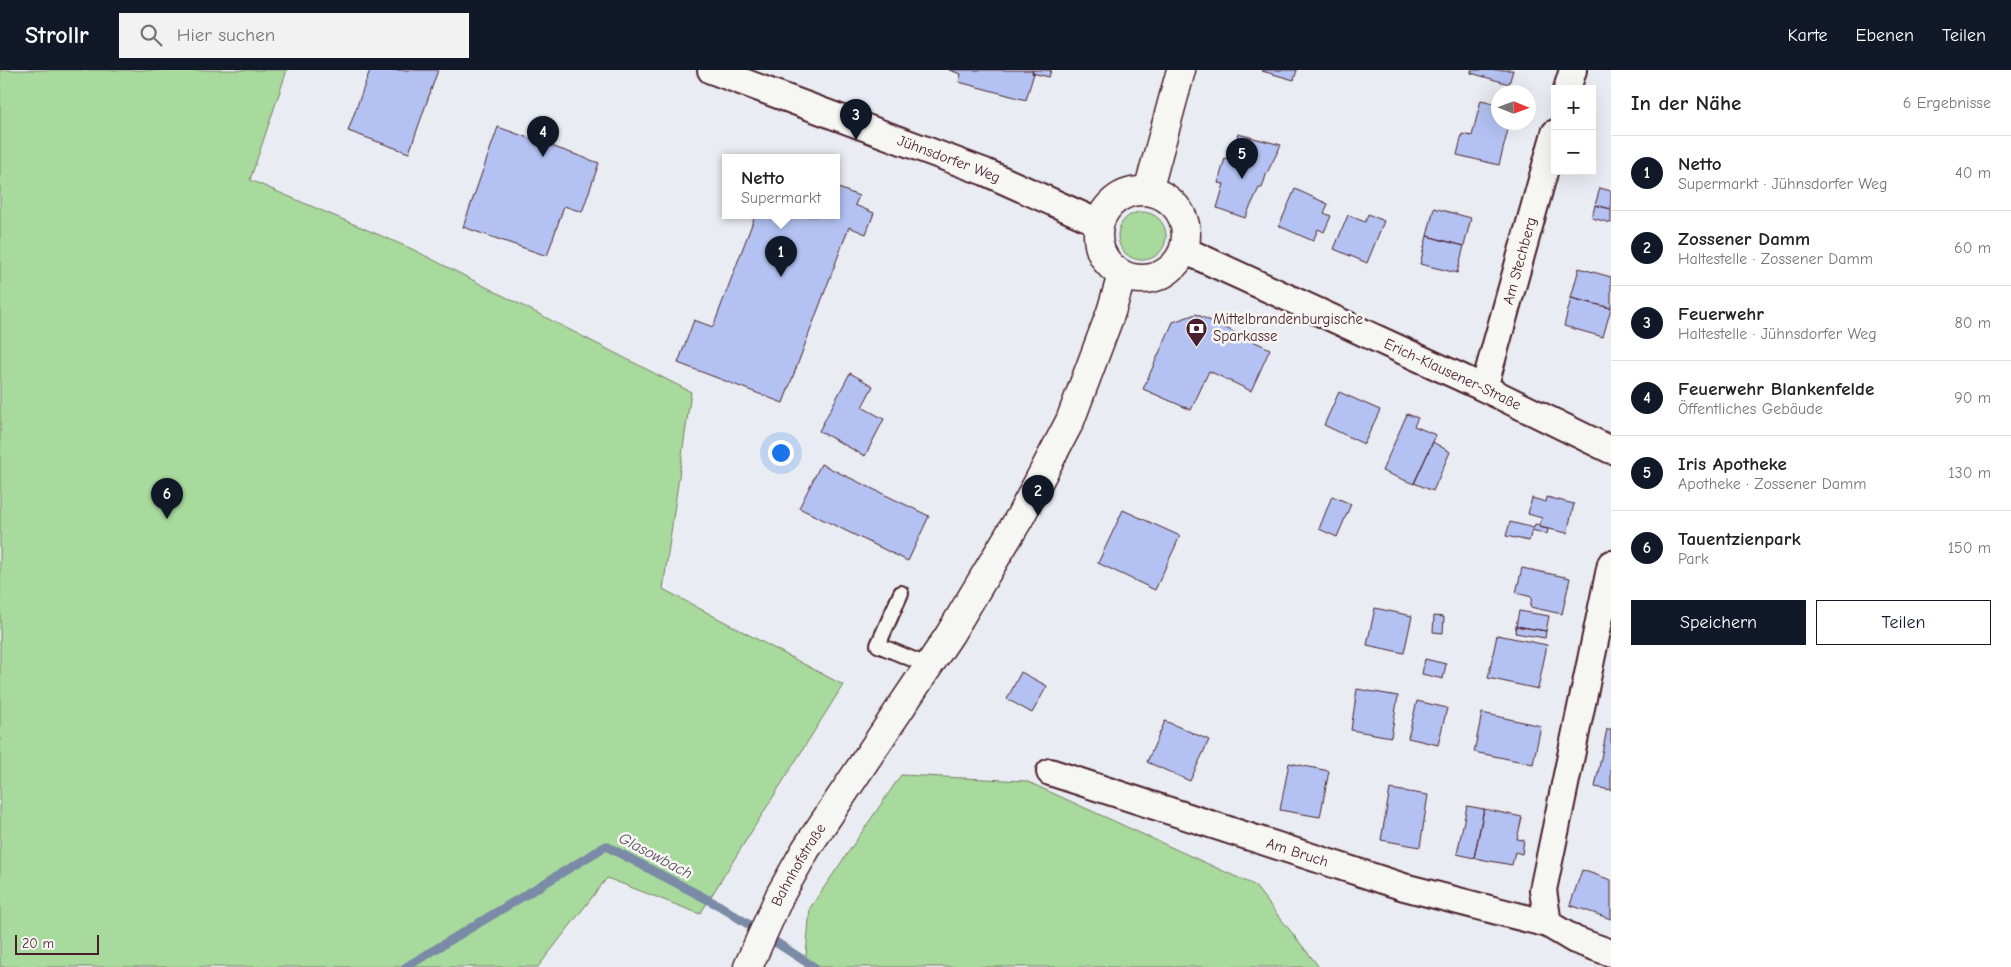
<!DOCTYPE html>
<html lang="de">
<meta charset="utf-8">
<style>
body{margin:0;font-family:"Comic Neue",sans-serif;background:#f2f2f2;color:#222}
.controls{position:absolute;right:15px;top:15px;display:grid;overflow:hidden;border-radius:0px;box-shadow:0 5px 20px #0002}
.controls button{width:45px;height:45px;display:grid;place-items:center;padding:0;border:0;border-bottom:1px solid #e0e0e0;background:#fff;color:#222;font:25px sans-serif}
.compass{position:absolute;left:1491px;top:15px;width:45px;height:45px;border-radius:50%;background:#fff;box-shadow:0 5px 20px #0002;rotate:91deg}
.scale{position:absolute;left:15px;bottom:12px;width:84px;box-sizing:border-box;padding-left:5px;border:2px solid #4a1f2b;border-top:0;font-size:14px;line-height:18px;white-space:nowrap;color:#4a1f2b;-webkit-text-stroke:4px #f6f6f2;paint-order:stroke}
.you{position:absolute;left:780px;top:382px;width:18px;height:18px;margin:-12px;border:4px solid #fff;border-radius:50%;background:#1a73e8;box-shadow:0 0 0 8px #1a73e833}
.badge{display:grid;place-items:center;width:32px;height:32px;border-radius:50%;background:#111827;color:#fff;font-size:16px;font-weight:700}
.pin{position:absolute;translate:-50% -41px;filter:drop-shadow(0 1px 2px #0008)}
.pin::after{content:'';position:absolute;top:26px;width:18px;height:15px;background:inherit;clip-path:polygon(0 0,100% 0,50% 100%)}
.popup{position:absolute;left:722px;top:84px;width:118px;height:65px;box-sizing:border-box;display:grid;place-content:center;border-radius:0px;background:#fff;filter:drop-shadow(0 1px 4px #0005);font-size:16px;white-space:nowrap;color:#767676}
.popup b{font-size:19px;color:#222}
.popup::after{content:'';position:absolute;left:50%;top:100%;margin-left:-10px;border:10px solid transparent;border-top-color:#fff}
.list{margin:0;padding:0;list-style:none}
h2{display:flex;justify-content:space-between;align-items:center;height:65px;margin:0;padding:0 20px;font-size:21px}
h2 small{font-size:16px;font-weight:400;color:#767676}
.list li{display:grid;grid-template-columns:32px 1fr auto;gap:15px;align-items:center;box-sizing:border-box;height:75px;padding:0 20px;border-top:1px solid #e0e0e0}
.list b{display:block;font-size:19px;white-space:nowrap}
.list p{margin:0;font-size:16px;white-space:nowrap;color:#767676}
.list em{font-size:16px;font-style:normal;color:#767676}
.actions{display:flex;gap:10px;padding:15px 20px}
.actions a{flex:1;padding:11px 0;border:1px solid #111827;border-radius:0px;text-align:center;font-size:18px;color:#111827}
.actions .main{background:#111827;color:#fff}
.icon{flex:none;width:28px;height:28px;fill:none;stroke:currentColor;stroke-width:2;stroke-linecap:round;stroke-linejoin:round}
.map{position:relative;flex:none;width:1611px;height:897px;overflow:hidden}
header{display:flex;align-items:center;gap:30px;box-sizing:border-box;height:70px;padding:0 25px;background:#111827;color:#fff}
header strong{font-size:24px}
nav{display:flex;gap:28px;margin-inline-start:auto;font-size:18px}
.search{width:350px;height:45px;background:#f2f2f2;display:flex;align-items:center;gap:12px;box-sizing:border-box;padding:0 18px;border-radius:0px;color:#767676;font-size:19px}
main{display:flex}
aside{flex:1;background:#fff}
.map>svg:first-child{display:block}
</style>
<header>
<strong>Strollr</strong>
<div class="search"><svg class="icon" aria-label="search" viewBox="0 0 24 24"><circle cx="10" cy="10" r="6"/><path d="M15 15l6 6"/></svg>Hier suchen</div>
<nav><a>Karte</a><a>Ebenen</a><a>Teilen</a></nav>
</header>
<main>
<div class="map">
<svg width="1611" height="897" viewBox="0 0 1611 897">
<rect width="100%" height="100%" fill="#e9ecf2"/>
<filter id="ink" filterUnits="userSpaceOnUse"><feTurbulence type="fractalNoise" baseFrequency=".02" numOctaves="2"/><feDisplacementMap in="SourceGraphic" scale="10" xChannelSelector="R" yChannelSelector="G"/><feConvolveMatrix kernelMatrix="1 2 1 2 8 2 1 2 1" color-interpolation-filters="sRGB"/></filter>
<g filter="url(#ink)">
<!-- green -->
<path fill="#a7da9c" stroke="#787c64" d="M0,0H287L250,110L412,179L691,322L663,519L843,615L700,844L607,808L538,897H0Z
M1118 166a24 24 0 1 1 48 0a24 24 0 1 1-48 0Z
M901,705L1026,711L1254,815L1319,897H805L810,838Z"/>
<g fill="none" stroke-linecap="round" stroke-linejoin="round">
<!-- stream -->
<path stroke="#7a8aa7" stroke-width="9" d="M406,897L606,776L720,836L814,897"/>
</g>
<!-- building -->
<path fill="#b3c2f2" stroke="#4a1f2b" d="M370,0H438L409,83L348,61Z
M949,0H1033L1032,3H1034L1026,30L959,12L961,4Z
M1033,0H1051L1049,7L1032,3Z
M1263,0H1297L1294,10L1262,1Z
M1471,0H1513L1509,14L1471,3Z
M1481,30L1498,34V52H1510L1499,95L1457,85L1462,64L1472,66Z
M498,57L599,93L582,142L564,136L547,186L463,157Z
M1238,64L1281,75L1266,105L1262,118H1259L1245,148L1217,138L1224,114L1218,113L1225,88L1231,89Z
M836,117L859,126L855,135L874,143L866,164L849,157L783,333L678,293L694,250L713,257L755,146H836Z
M1600,118L1611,121V139L1595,135Z
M1295,119L1328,134L1324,143L1331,146L1324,162L1318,159L1313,171L1279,156Z
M1595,135L1611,139V153L1592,148Z
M1434,138L1471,148L1464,176L1427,166Z
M1368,144L1384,151L1367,193L1334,179L1348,145L1365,152Z
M1427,166L1464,176L1457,203L1420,194Z
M1579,198L1611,207V238L1571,228Z
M1571,228L1611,238L1603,267L1564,256Z
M1196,244L1270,279L1251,321L1209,301L1191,340L1143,319L1173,252Z
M850,303L873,316L862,337L884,349L865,386L819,361Z
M1339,322L1380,340L1364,374L1324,355Z
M1407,344L1418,348L1414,356L1436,365L1414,414L1382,401Z
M1433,372L1450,382L1433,421L1414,413Z
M821,394L929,446L908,491L799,438Z
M1332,426L1351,434L1337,467L1319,459Z
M1547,427L1574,434L1567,463L1539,457L1542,448L1528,444L1532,428L1546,432Z
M1123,440L1180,466L1155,520L1098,493Z
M1510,452L1534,458L1535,454L1540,455L1539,457L1548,459L1547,464L1532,460L1529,471L1506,466Z
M1522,498L1570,508L1562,544L1530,537L1532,527L1516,523Z
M1375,538L1412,546L1404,583L1367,575Z
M1519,541L1549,546L1546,561L1516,556Z
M1434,546L1444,547L1443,563L1433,562Z
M1516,556L1546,561L1545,568L1515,563Z
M1497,565L1547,575L1538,619L1488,608Z
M1425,589L1446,594L1443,609L1422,604Z
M1021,602L1047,616L1032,643L1007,629Z
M1357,619L1398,626L1391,667L1351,660Z
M1417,631L1447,638L1438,675L1408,668Z
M1482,643L1541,656L1533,694L1474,682Z
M1165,651L1209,670L1190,711L1147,692Z
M1607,659H1611V720L1595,717Z
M1289,693L1329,701L1320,747L1280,740Z
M1390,719L1428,725L1420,777L1381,770Z
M1467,736L1484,739L1474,788L1457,784Z
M1484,739L1522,747L1517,769L1524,770L1522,784L1515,782L1512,795L1474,788Z
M1582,800L1611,810V849L1570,835Z"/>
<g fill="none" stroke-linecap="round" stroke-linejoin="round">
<defs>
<path id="service" d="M901,523L878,575L929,596"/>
<g id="minor">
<path id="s1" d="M711,0L985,102L1099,153"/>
<path d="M1567,19L1573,0"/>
<path id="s2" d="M1184,180L1484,318L1611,380"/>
<path id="s3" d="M1484,318L1555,63"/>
<path d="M1611,494L1543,820L1548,854L1575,870L1611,883"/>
<path id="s4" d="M1050,702L1404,817L1548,854"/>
</g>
<g id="secondary">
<circle cx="1142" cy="165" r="44"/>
<path d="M1148,121L1181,0"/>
<path id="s5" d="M748,897L780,825L806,779L950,564L1020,447L1070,351L1111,242L1122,205"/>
</g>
</defs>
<!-- service casing -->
<use href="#service" stroke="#4a1f2b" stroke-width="18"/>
<!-- minor casing -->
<use href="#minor" stroke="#4a1f2b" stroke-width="30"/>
<!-- secondary casing -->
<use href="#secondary" stroke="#4a1f2b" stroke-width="31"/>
<!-- service -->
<use href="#service" stroke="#f6f6f2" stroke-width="14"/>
<!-- minor -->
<use href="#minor" stroke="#f6f6f2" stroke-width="26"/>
<!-- secondary -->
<use href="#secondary" stroke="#f6f6f2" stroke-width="28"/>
</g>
</g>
<!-- icons -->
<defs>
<symbol id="bank-pin" viewBox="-11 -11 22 30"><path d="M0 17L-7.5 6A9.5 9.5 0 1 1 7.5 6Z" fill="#4a1f2b" stroke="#f6f6f2"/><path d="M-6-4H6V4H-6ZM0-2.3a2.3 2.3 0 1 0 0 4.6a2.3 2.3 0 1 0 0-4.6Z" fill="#fff"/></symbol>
</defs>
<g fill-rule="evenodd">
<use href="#bank-pin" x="1184" y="246" width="25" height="34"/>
</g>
<g text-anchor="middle" stroke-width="5" stroke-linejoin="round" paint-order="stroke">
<!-- street labels -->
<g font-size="15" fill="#4a1f2b" stroke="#f6f6f2">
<text dy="5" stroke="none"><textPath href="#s1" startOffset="254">Jühnsdorfer Weg</textPath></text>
<text dy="5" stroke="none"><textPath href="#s3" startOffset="132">Am Stechberg</textPath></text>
<text dy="5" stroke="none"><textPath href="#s2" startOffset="296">Erich-Klausener-Straße</textPath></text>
<text dy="5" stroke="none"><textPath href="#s4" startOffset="260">Am Bruch</textPath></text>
<text dy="5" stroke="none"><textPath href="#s5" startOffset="114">Bahnhofstraße</textPath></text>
</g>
<!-- poi labels -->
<g font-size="15" fill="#4a1f2b" stroke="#f6f6f2" text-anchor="start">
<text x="1213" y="254">Mittelbrandenburgische<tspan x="1213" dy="17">Sparkasse</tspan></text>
</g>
<!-- water labels -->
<g font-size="16" font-style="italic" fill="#5e4c5e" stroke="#f6f6f2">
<text transform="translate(656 785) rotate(28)" y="6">Glasowbach</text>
</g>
</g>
</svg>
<div class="controls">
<button>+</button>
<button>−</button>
</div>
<svg class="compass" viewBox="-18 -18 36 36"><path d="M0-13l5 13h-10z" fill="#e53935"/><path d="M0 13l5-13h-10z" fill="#767676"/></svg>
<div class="scale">20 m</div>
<div class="you"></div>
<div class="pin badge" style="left:781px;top:207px">1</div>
<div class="popup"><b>Netto</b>Supermarkt</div>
<div class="pin badge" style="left:1038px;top:446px">2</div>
<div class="pin badge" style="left:856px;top:70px">3</div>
<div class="pin badge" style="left:543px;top:87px">4</div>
<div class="pin badge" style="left:1242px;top:109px">5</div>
<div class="pin badge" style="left:167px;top:449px">6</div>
</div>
<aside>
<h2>In der Nähe<small>6 Ergebnisse</small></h2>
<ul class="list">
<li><span class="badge">1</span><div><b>Netto</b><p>Supermarkt · Jühnsdorfer Weg</p></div><em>40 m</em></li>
<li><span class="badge">2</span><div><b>Zossener Damm</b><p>Haltestelle · Zossener Damm</p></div><em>60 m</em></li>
<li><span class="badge">3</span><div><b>Feuerwehr</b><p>Haltestelle · Jühnsdorfer Weg</p></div><em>80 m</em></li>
<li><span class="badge">4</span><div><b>Feuerwehr Blankenfelde</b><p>Öffentliches Gebäude</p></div><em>90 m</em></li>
<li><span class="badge">5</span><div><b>Iris Apotheke</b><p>Apotheke · Zossener Damm</p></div><em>130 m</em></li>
<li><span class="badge">6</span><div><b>Tauentzienpark</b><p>Park</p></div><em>150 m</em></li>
</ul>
<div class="actions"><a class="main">Speichern</a><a>Teilen</a></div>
</aside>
</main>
